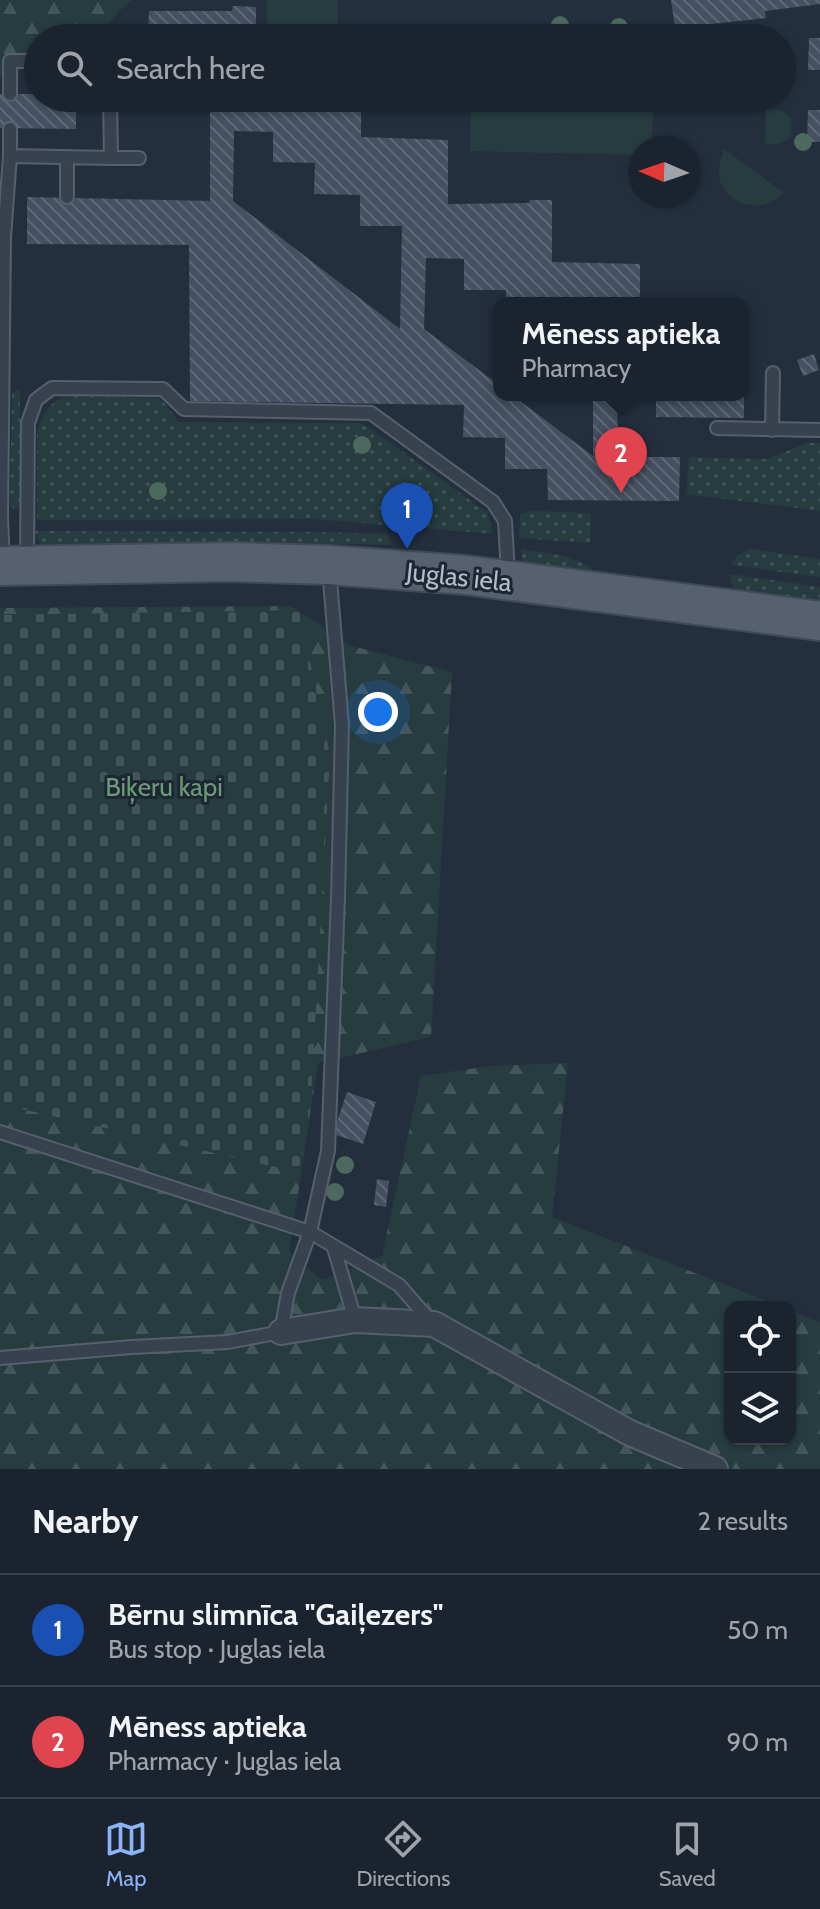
<!DOCTYPE html>
<meta charset="utf-8">
<style>
body{margin:0;font-family:Cabin,sans-serif;background:#282f3a;color:#f1f3f6}
.controls{position:absolute;right:24px;bottom:24px;display:grid;overflow:hidden;border-radius:16px;box-shadow:0 2px 6px #0004}
.controls button{width:72px;height:72px;display:grid;place-items:center;padding:0;border:0;border-bottom:2px solid #39404a;background:#1b232e;color:#f1f3f6;font:40px sans-serif}
.compass{position:absolute;left:628px;top:136px;width:72px;height:72px;border-radius:50%;background:#1b232e;box-shadow:0 2px 6px #0004;rotate:272deg}
.you{position:absolute;left:378px;top:712px;width:28px;height:28px;margin:-20px;border:6px solid #fff;border-radius:50%;background:#1a73e8;box-shadow:0 0 0 12px #1a73e833}
.badge{display:grid;place-items:center;width:52px;height:52px;border-radius:50%;background:#8ab4f8;color:#fff;font-size:26px;font-weight:700}
.pin{position:absolute;translate:-50% -66px;filter:drop-shadow(0 2px 4px #0008)}
.pin::after{content:'';position:absolute;top:42px;width:28px;height:24px;background:inherit;clip-path:polygon(0 0,100% 0,50% 100%)}
.popup{position:absolute;left:493px;top:297px;width:256px;height:104px;box-sizing:border-box;display:grid;place-content:center;border-radius:16px;background:#1b232e;filter:drop-shadow(0 2px 6px #0005);font-size:26px;white-space:nowrap;color:#a0a4aa}
.popup b{font-size:30px;color:#f1f3f6}
.popup::after{content:'';position:absolute;left:50%;top:100%;margin-left:-16px;border:16px solid transparent;border-top-color:#1b232e}
.list{margin:0;padding:0;list-style:none}
h2{display:flex;justify-content:space-between;align-items:center;height:104px;margin:0;padding:0 32px;font-size:34px}
h2 small{font-size:26px;font-weight:400;color:#a0a4aa}
.list li{display:grid;grid-template-columns:52px 1fr auto;gap:24px;align-items:center;box-sizing:border-box;height:112px;padding:0 32px;border-top:2px solid #39404a}
.list b{display:block;font-size:30px;white-space:nowrap}
.list p{margin:0;font-size:26px;white-space:nowrap;color:#a0a4aa}
.list em{font-size:26px;font-style:normal;color:#a0a4aa}
.icon{flex:none;width:44px;height:44px;fill:none;stroke:currentColor;stroke-width:2;stroke-linecap:round;stroke-linejoin:round}
.map{position:relative;flex:none;width:820px;height:1469px;overflow:hidden}
.search{position:absolute;background:#1b232e;box-shadow:0 2px 6px #0004;left:24px;right:24px;top:24px;height:88px;display:flex;align-items:center;gap:20px;box-sizing:border-box;padding:0 28px;border-radius:44px;color:#a0a4aa;font-size:30px}
.sheet{height:328px;background:#1b232e}
nav{display:flex;justify-content:space-around;align-items:center;box-sizing:border-box;height:112px;border-top:2px solid #39404a;background:#1b232e;font-size:22px;color:#a0a4aa}
nav a{display:grid;justify-items:center;gap:4px}
nav .on{color:#8ab4f8}
.map>svg:first-child{display:block}
</style>
<div class="map">
<svg width="820" height="1469" viewBox="0 0 820 1469">
<defs>
<pattern id="grass-dots" width="8" height="8" patternUnits="userSpaceOnUse" patternTransform="scale(2)"><rect width="8" height="8" fill="#263c3f"/><path d="M2 2h.1M6 6h.1" fill="none" stroke="#435659" stroke-width="1.8" stroke-linecap="round"/></pattern>
<pattern id="forest-firs" width="22" height="20" patternUnits="userSpaceOnUse" patternTransform="scale(2)"><rect width="22" height="20" fill="#263c3f"/><path d="M5 1l3.5 6h-7zM16 11l3.5 6h-7z" fill="#435659"/></pattern>
<pattern id="cemetery-stones" width="16" height="16" patternUnits="userSpaceOnUse" patternTransform="scale(2)"><rect width="16" height="16" fill="#263c3f"/><path d="M2 7V4a2 2 0 0 1 4 0v3zM10 15v-3a2 2 0 0 1 4 0v3z" fill="#435659"/></pattern>
<pattern id="building-back-hatch" width="6" height="6" patternUnits="userSpaceOnUse" patternTransform="scale(2)"><rect width="6" height="6" fill="#455162"/><path d="M-1 5l2 2M0 0l6 6M5-1l2 2" fill="none" stroke="#5d6877"/></pattern>
</defs>
<rect width="100%" height="100%" fill="#242f3e"/>
<!-- grass -->
<path fill="url(#grass-dots)" d="M16,390L20,391V506L14,509L10,505L12,393Z
M75,396L160,398L179,422L360,423L371,429L488,513L493,534L315,519L37,520V432L42,418L51,405L60,398Z
M807,443H820V511L686,494L689,457L767,459Z
M533,511L591,513L590,543L519,538L520,514Z
M35,531L323,532L387,534L392,545L223,542L47,550L40,544Z
M521,549L565,556L591,566L592,573L523,563Z
M752,549L820,559V577L731,565C736,555 742,552 752,549Z
M730,574L820,587V606L737,591L732,584Z"/>
<!-- forest -->
<path fill="url(#forest-firs)" d="M0,0H132L118,12L98,38H38V60L9,63L0,79Z
M291,606L352,646L452,672L431,1037L318,1063L289,1252L322,1280L382,1256L421,1076L491,1066L568,1063L552,1217L782,1307H730V1439H790V1310L820,1322V1469H0V608Z"/>
<!-- cemetery -->
<path fill="url(#cemetery-stones)" d="M299,610L330,755L310,1113L298,1172L0,1104V615Z"/>
<!-- green -->
<path fill="#263c3f" d="M267,0H338V34L267,33Z
M471,98H612V101L644,102L653,111L652,148H640V155L470,151Z
M766,108C786,110 795,115 791,137C782,144 776,144 765,144Z
M724,149L784,193C777,198 771,204 762,205C743,209 721,194 719,175C718,166 721,158 724,149Z"/>
<!-- building -->
<path fill="url(#building-back-hatch)" fill-rule="evenodd" d="M671,0H820V4L765,11L766,18L675,28Z
M233,6L256,7V38H148L149,11H232Z
M809,38H820V70H808Z
M0,94H38V98H76V129L0,128Z
M210,98H361V137L448,140V204L529,203L530,200H552V262L640,264V303H506V290H464V259L426,258L424,329L499,385V395H512L593,456V395H617L618,457H680L679,501L548,500L547,469H505V438L463,437L464,405L190,401L189,245L27,244V197L210,201ZM234,131L273,132V162L315,163L314,194L360,195V226H402L400,329L233,201Z
M808,110H820V142H807Z
M814,354L819,370L803,376L797,360Z
M656,395H744V418L656,417Z
M347,1092L376,1102L363,1144L333,1134Z
M377,1179L389,1181L386,1207L374,1205Z"/>
<g fill="none" stroke-linecap="round" stroke-linejoin="round">
<defs>
<path id="lane" d="M10,94V61H38
M10,156V129
M111,158H139
M67,197V157
M717,428L820,430
M772,430L773,373
M27,562L28,423L36,400L52,388L163,389L184,409L371,413L493,502L505,521L508,574
M3,563L1,518L4,237L10,156L111,158L110,98
M0,1132L310,1232L399,1285L433,1324
M334,1248L355,1320
M0,1358L132,1347L228,1342L281,1332L288,1293L310,1232L328,1151L338,898L342,725L329,568"/>
<path id="street" d="M281,1332L355,1320L434,1324L630,1433L715,1469"/>
<path id="primary" d="M0,566L231,562L329,565L466,575L820,621"/>
</defs>
<!-- lane casing -->
<use href="#lane" stroke="#565f6c" stroke-width="16"/>
<!-- street casing -->
<use href="#street" stroke="#565f6c" stroke-width="28"/>
<!-- primary casing -->
<use href="#primary" stroke="#414a57" stroke-width="42"/>
<!-- lane -->
<use href="#lane" stroke="#38414e" stroke-width="12"/>
<!-- street -->
<use href="#street" stroke="#38414e" stroke-width="24"/>
<!-- primary -->
<use href="#primary" stroke="#56606e" stroke-width="38"/>
</g>
<!-- trees -->
<g fill="#4b6a5d">
<circle cx="560" cy="25" r="9"/>
<circle cx="619" cy="27" r="9"/>
<circle cx="803" cy="142" r="9"/>
<circle cx="362" cy="445" r="9"/>
<circle cx="158" cy="491" r="9"/>
<circle cx="345" cy="1165" r="9"/>
<circle cx="335" cy="1192" r="9"/>
</g>
<g text-anchor="middle" stroke-width="6" stroke-linejoin="round" paint-order="stroke">
<!-- street labels -->
<g font-size="26" fill="#b4bcc9" stroke="#1d2633">
<text transform="translate(459 577) rotate(6)" y="9">Juglas iela</text>
</g>
<!-- park labels -->
<g font-size="26" fill="#6b9a76" stroke="#1d2633">
<text x="164" y="796">Biķeru kapi</text>
</g>
</g>
</svg>
<div class="controls">
<button><svg class="icon" aria-label="locate" viewBox="0 0 24 24"><circle cx="12" cy="12" r="6"/><path d="M12 2v4M12 18v4M2 12h4M18 12h4"/></svg></button>
<button><svg class="icon" aria-label="layers" viewBox="0 0 24 24"><path d="M12 4l9 5-9 5-9-5zM3 14l9 5 9-5"/></svg></button>
</div>
<svg class="compass" viewBox="-18 -18 36 36"><path d="M0-13l5 13h-10z" fill="#e53935"/><path d="M0 13l5-13h-10z" fill="#a0a4aa"/></svg>
<div class="you"></div>
<div class="pin badge" style="left:407px;top:549px;background:#1a4fb4">1</div>
<div class="pin badge" style="left:621px;top:493px;background:#e0444e">2</div>
<div class="popup"><b>Mēness aptieka</b>Pharmacy</div>
<div class="search"><svg class="icon" aria-label="search" viewBox="0 0 24 24"><circle cx="10" cy="10" r="6"/><path d="M15 15l6 6"/></svg>Search here</div>
</div>
<section class="sheet">
<h2>Nearby<small>2 results</small></h2>
<ul class="list">
<li><span class="badge" style="background:#1a4fb4">1</span><div><b>Bērnu slimnīca &quot;Gaiļezers&quot;</b><p>Bus stop · Juglas iela</p></div><em>50 m</em></li>
<li><span class="badge" style="background:#e0444e">2</span><div><b>Mēness aptieka</b><p>Pharmacy · Juglas iela</p></div><em>90 m</em></li>
</ul>
</section>
<nav>
<a class="on"><svg class="icon" aria-label="map" viewBox="0 0 24 24"><path d="M3 6l6-2 6 2 6-2v14l-6 2-6-2-6 2zM9 4v14M15 6v14"/></svg>Map</a>
<a><svg class="icon" aria-label="directions" viewBox="0 0 24 24"><path d="M12 3l9 9-9 9-9-9zM9 14v-3h6M13 9l2 2-2 2"/></svg>Directions</a>
<a><svg class="icon" aria-label="saved" viewBox="0 0 24 24"><path d="M7 4h10v16l-5-4-5 4z"/></svg>Saved</a>
</nav>
